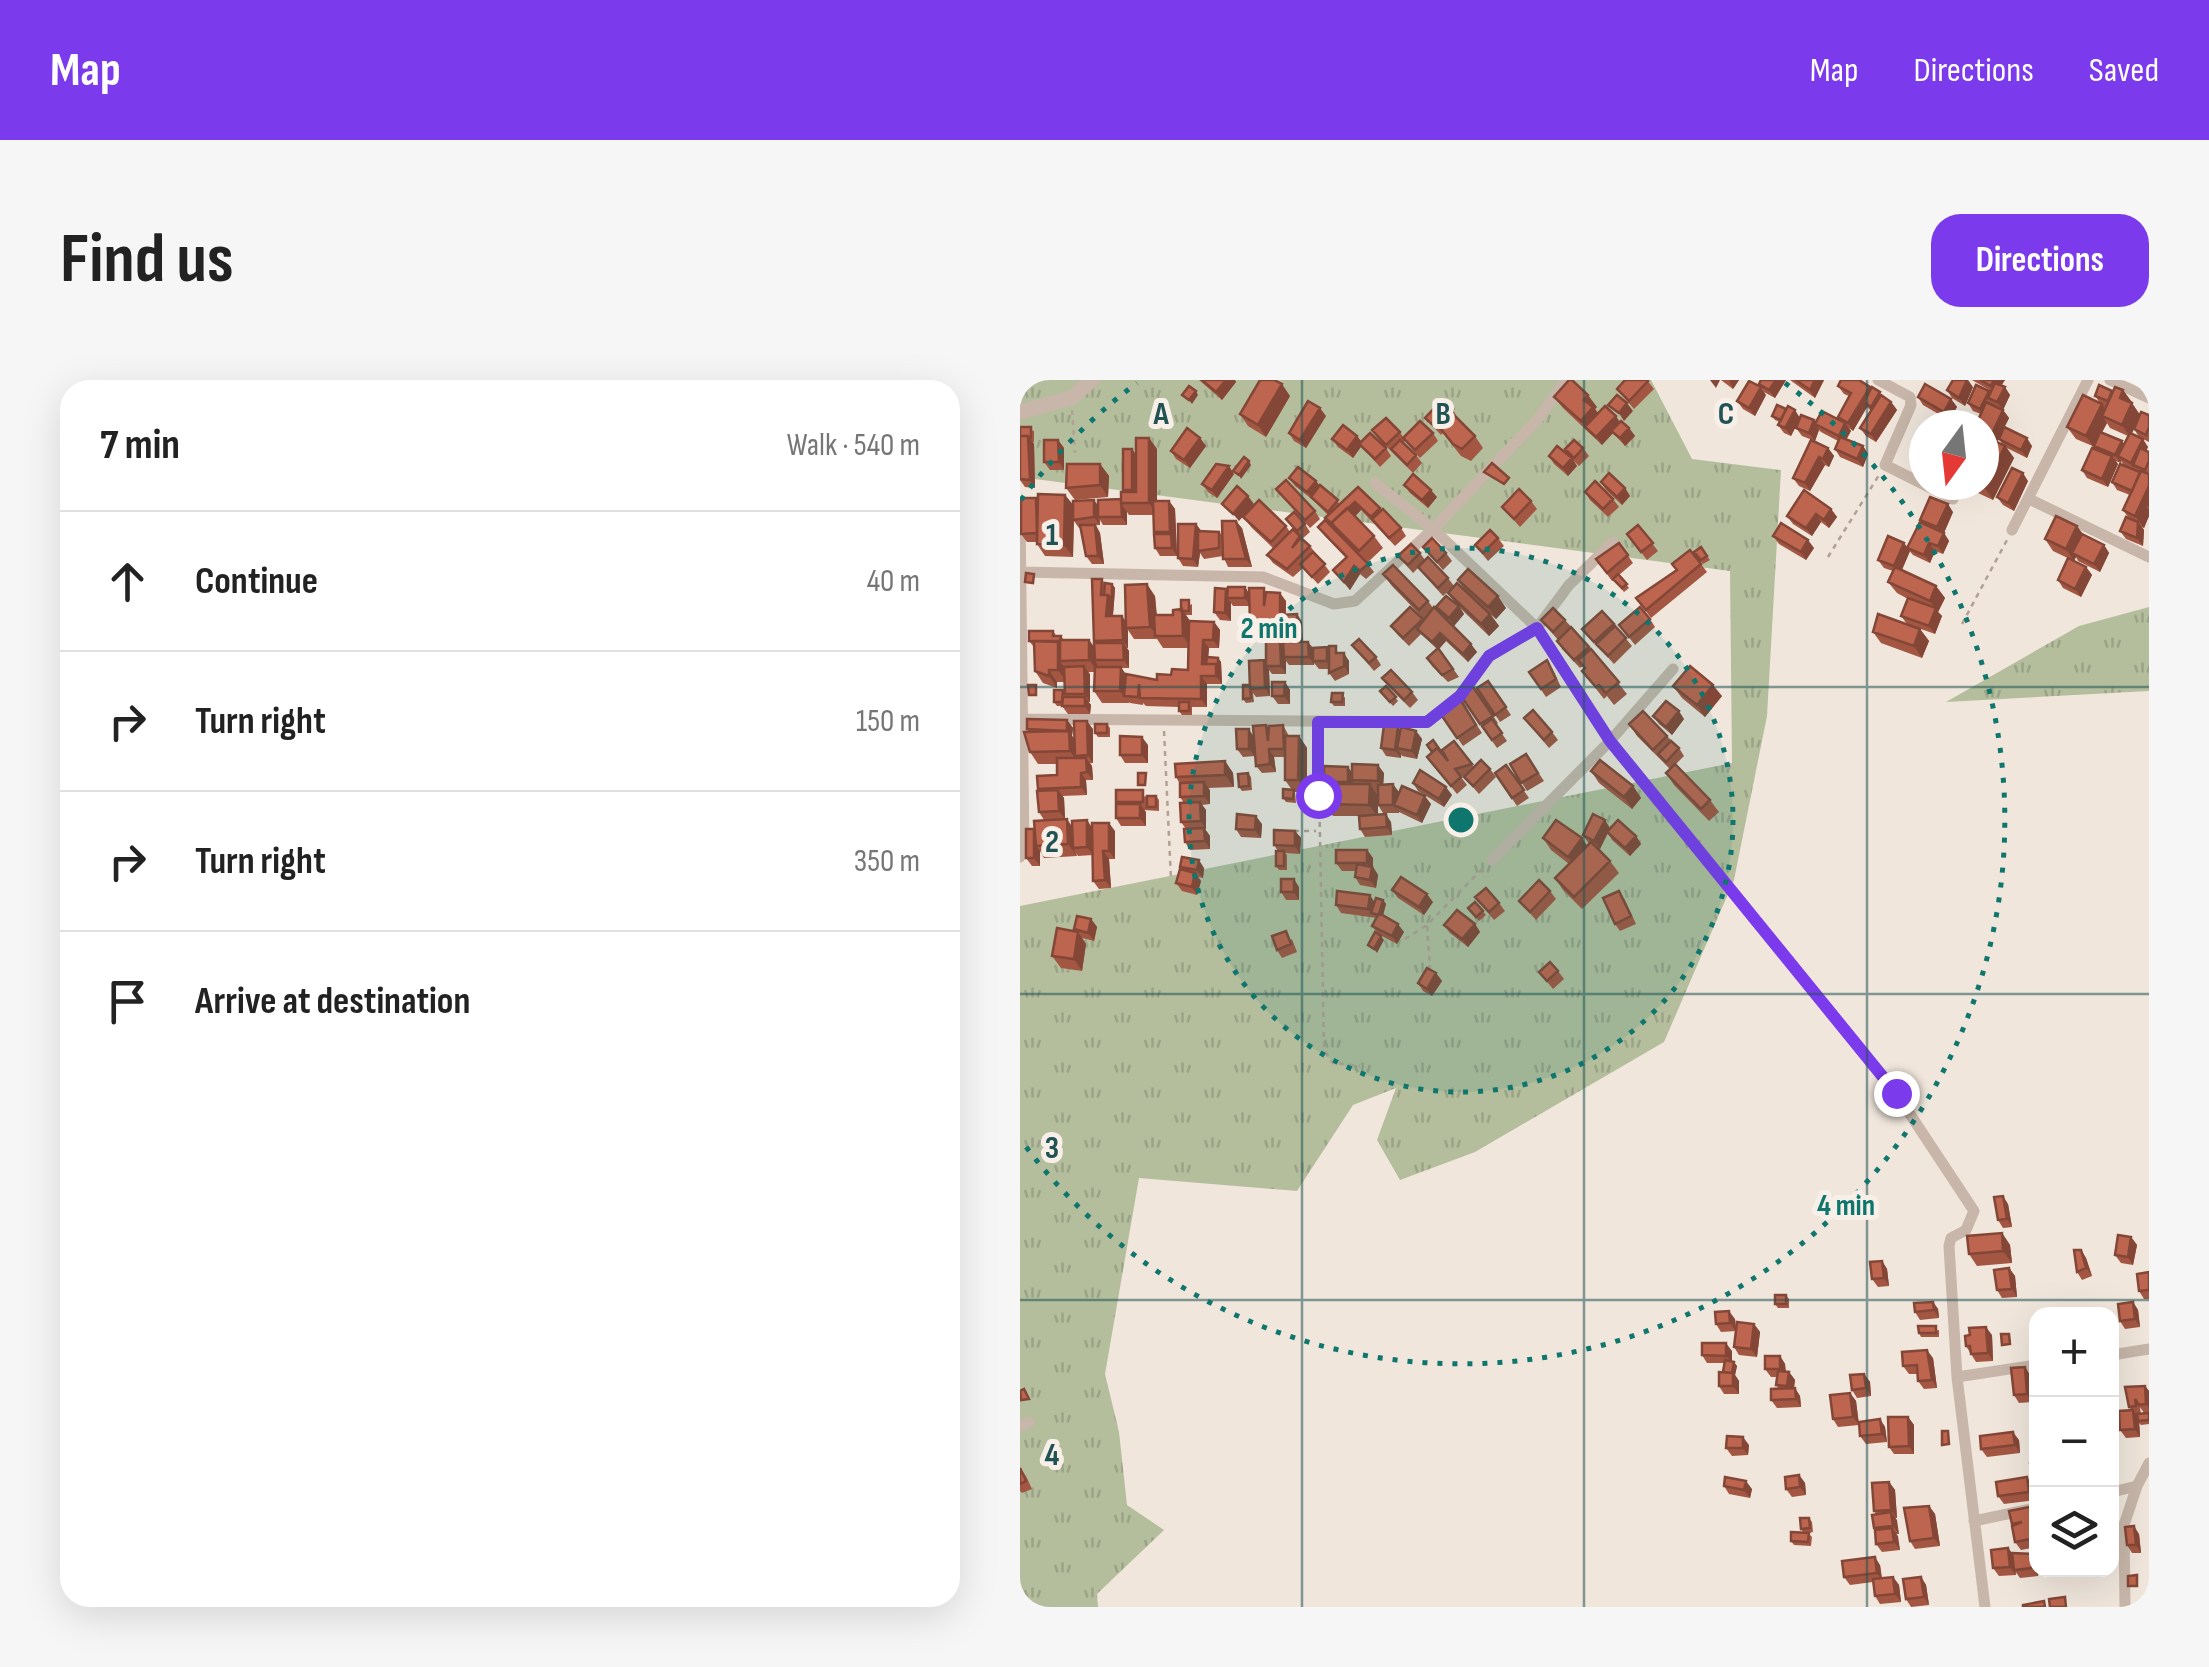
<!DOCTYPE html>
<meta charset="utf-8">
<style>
body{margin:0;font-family:"Sofia Sans Condensed",sans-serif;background:#f6f6f6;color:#222}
.controls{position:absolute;right:30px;bottom:30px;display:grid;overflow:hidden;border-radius:20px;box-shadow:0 10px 40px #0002}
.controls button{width:90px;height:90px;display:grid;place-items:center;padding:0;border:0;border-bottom:2px solid #e0e0e0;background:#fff;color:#222;font:50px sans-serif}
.compass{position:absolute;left:889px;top:30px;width:90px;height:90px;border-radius:50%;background:#fff;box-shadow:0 10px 40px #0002;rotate:195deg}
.stop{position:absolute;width:30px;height:30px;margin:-22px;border:8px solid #7c3aed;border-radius:50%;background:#fff}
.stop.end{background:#7c3aed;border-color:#fff;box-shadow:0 2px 10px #0008}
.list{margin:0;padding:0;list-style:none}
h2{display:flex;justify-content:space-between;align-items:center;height:130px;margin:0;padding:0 40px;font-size:42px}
h2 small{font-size:32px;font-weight:400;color:#767676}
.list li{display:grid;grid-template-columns:65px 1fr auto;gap:30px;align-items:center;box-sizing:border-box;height:140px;padding:0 40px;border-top:2px solid #e0e0e0}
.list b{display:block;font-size:38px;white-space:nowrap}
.list em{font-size:32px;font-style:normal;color:#767676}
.icon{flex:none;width:55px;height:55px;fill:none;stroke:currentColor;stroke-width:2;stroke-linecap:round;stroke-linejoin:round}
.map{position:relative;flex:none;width:1129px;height:1227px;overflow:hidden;border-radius:30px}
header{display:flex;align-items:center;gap:60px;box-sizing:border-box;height:140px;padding:0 50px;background:#7c3aed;color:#fff}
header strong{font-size:48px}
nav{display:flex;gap:55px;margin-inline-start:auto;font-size:35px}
.intro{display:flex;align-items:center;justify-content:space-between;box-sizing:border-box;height:240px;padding:0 60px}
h1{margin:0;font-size:70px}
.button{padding:25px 45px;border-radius:30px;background:#7c3aed;color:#fff;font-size:35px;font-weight:700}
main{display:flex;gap:60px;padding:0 60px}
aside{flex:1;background:#fff;border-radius:30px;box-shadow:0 10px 40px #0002}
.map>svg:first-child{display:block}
</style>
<header>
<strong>Map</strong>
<nav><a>Map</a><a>Directions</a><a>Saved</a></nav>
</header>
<div class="intro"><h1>Find us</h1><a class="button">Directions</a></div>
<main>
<aside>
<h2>7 min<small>Walk · 540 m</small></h2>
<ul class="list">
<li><svg class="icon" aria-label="ahead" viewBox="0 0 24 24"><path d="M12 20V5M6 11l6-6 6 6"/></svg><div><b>Continue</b></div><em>40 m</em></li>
<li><svg class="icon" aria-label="right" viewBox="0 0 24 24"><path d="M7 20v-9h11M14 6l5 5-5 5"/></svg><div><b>Turn right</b></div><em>150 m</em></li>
<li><svg class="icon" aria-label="right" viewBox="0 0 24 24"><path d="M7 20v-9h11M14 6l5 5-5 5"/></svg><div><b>Turn right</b></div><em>350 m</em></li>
<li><svg class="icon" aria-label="arrive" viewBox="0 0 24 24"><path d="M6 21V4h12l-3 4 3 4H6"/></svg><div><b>Arrive at destination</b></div></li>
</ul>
</aside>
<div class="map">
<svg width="1129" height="1227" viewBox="0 0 1129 1227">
<defs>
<pattern id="grass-tufts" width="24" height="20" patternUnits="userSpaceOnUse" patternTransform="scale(2.5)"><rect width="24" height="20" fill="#b4be9d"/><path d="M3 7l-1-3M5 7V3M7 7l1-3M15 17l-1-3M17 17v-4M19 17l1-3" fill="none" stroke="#9ba387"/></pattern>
</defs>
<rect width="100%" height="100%" fill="#f0e6dc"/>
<!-- grass -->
<path fill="url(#grass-tufts)" d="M0,0H631L672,79L761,90L747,336L714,500L644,662L455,772L380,800L357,760L376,708L333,725L277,811L119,798L85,994L99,1052L107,1125L144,1150L77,1214L78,1227H0V526L712,383L710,191L0,97Z
M1129,227V311L926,322L1059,246Z"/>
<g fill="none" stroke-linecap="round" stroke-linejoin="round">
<!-- path -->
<path stroke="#b3a094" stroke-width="2.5" stroke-dasharray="5 5" stroke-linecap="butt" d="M52,30L55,73
M808,177L859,95
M942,244L987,160
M144,351L151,499
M298,352L304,669L312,683L340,686
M274,451H296
M407,546L410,589
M385,559L407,545L463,488"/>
<!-- minor -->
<path stroke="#c7b6a9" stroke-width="11" d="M858,0L890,17L891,25L865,85L933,119
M1090,0L1129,18
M355,103L413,149L517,248L590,361L876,713L954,831L946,850L931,858L929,866L937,997
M1009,119L1129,177
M0,133L4,468L0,477
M992,150L1068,0
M1,192L243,197L314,224L335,221L413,149L518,39L546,0
M2,339L407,342L440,315L469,276L517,248L549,205L593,162
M472,480L590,361L653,289
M1092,975L1129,969
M0,1046L9,1042
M1092,1112L1117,1106L1129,1083
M954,1141L1016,1128
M965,1227L937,997L1016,985
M1105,1227L1104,1145L1117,1106"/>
<!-- tertiary -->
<path stroke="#c7b6a9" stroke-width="15" d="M0,32L51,18L72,0"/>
</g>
<!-- wall -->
<path fill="#a35743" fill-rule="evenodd" d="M179,0H215L216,2L202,20Z
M627,0L634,9L614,29L597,9Z
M701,0H719L713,9Z
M740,0H766L755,18L744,12L739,4Z
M770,0H804L795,18Z
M952,0H985L981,5L990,15L983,30L989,38L977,62L983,65L979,59L1012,66L1007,78L987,68L994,78L973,120L958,113L952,105H964L968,64L970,59L964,56V45L961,34L953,31L948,23L970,13L971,11Z
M818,6L851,9L871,22L877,30L856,62L846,56L840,48L851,31L847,27L833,51L829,48L831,51L826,59L843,66L848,74L843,87L820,77L815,69L818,61L801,52L799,50L795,61L782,56L776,48L794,40L796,43L820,41L818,37L829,16L824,14Z
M953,7L945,26L932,18L927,10Z
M1103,10L1120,35H1129V62L1119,57L1114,49L1112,54L1128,67L1126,71L1129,72V136L1124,148L1122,147L1124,150L1123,166L1106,159L1100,151L1108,137L1103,130L1110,115L1097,110L1092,102L1103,84L1101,81V83L1095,81L1098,84L1088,107L1067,98L1062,90L1077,70L1075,67L1056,59L1047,47L1080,23L1075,16L1092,11ZM1087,43L1090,48L1108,56L1104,64L1102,61L1082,52Z
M746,15L735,36L723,29L717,21Z
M270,16L246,57L228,46L220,34Z
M534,17L577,27L575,29L578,33L600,42L609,48L615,56L605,66L593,53L582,65L543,28Z
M898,17L931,19L937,27L929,40L903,25Z
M433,29L437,38L455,56L463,68L451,81L441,76L423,53L421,55L405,38Z
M306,36L286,68L274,61L269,53Z
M752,36L780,38L771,56L764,53L758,45L760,42L755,40Z
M0,47L14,51V62H12L14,64L15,108L5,107L0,100Z
M352,50L380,52L383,57L413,53L418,61L400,78L385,61L383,63L396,75L402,83L393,93L358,58Z
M337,56L341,61L366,68L371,76L360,87L341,66L333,78L318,67L312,59Z
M129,58L137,69V121H149L155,129L157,176H140L135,168L134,135H109L107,132V145H83L80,140V145H76L80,153L84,184H72L66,176L61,148H59L54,141L53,177L25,176L17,164V162H7L1,154L18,120L45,115L53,125H78L101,119L104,112L103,110L116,75Z
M180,58L186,66L170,88L156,79L151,71Z
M38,60L44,68V90H30L24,82Z
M563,68L569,76L559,86L552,79L557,86L548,96L534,84L529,76L550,77L545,69Z
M808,68L814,76L809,87L805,85L790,111L779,106L773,98Z
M80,84L89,96L88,117L55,120L46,108Z
M214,94L197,118L188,112L182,104Z
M269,98L296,101L300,106L320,124L338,107L381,148L386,156L375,166L341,130L335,136L354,156L363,168L347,183L354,192L346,199L340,194L330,210L313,190L326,178L304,155L298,147L311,146L305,138L308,135L293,120L275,106Z
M1008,101L994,131L983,125L977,117Z
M581,102L605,108L610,116L602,125L586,110Z
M384,105L417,117L408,128L390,113Z
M920,105H943L946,112L943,119L923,110Z
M256,109L295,131L300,139L290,148Z
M565,112L593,119L599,127L588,137L570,120Z
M511,121L517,129L500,147L482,127Z
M811,129L817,137L809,148L801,142L792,156L773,144L767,136Z
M933,132L924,153L929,161L923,174L915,171L910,183L893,175L887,168L902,143L900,140Z
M223,137L266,146L270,152L273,149L290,166L310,192L298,204L283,188L273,197L253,183L247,175L254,169L232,148Z
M266,139L285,144L290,152L282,159Z
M176,144L181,151L199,152L202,155L222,148L232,187H208L203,176L184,179L180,173L178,187L163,186L158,178Z
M618,145L638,171L627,180L607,154Z
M1057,146L1063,154L1084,165L1089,173L1080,192L1058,181L1056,177L1054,181L1033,171L1025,159Z
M753,156L794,168L786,180L759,164Z
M478,158L484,166L468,181L455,165Z
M599,163L613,183L599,195L609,208L604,212L594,200L592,201L576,179Z
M884,163L890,171L882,190L916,206L925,218L918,232L922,236L915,254L887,244L881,236L888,219L877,213L868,202L873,191L864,188L858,180Z
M403,167L426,173L432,181L423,190Z
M674,172L687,176L690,180L683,184Z
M400,173L405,180L428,198L434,206L423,216L398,188L393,193L378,176Z
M681,184L687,192L631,238L616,218Z
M1066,187L1072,195L1061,217L1043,208L1038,200Z
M363,194L408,221L413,228L457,272L448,282L426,261L419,269L439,297L428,302L412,286L407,278L417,269L401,254L389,266L377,254L371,246L390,227L405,240L372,206Z
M82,199L85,204H92L95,208L93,236L106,241L135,216L137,235H153L172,224V235H166L170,241L194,242L200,250L199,268H189L188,277L198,278L201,282L202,304H187V327H172V335H162L159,331V327L126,326L123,323V325L110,323L109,322V323H82L74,311L75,292H68L70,322H68L71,325L70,334H48L42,326H37L34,322L45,313L44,302H37V308L23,303L15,291L14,267L9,261L33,251L36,256H41L44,260H69L74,267ZM108,250L114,259H137L143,268H168V290L137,300L106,295L101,288H109V271L107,268H108Z
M438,200L486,228L476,239L471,235L479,246L469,256L440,228L444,234L434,246L422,235L416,227L436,224L428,213L444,209Z
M225,207L229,214L247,213L266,221V235L277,234L282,242L283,262H288L293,268L307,267L309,271L321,273L329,281V294L315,301L309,293V289H299L294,283V285H269L266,281V294H252L249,290L250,316L236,317L233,313L234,322L226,323L223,319L244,280L246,284L263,265L264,262L262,258H252L249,254V250L235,251L230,243V226H213L211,223V241L200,240L194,232L207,211Z
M630,239L635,247L615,265L599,245Z
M521,240H545L571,269L607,314L594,325L587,316L584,319L562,291L565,289L563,286L560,288L542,269L537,261L538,260Z
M594,244L612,266L594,284L562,249Z
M900,249L909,261L902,278L861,263L853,252Z
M332,265L356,277L361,285L354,291Z
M532,288L541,307L526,317L509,292Z
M362,298L392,312L398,320L390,328L368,306Z
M468,301L491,335L480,342L457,308Z
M265,302L270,310V324H258L252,316Z
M366,306L378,321L373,326L360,311Z
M653,306L702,316L685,337L662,318Z
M453,307L478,343L476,345L487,361L477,368L441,316Z
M325,317V326H314L311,322Z
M440,319L462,353L443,366L420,333Z
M633,336L664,339L652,355L639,344Z
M504,338L532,352L538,360L529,368Z
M47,340L53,348L52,356L55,359L73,349V383H70L72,386L73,400H66L67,415L42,416L44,418L45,439L24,440L19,432V411L18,409L37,395V384H18L10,372L9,352L7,349Z
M87,344L90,348V357H78L75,353Z
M609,344L647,356L659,368L664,376L656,384L690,420L699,432L689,441L654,405L646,393L650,389L617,356Z
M246,345L249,348L263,345L269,356H279L287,368V412H275L276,423L266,422L263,418L272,410L265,400V377H254L256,392L242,393L236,386L235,376L223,377L217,369Z
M378,347L381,351H396L402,359L397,379L382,376L381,374V378L366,376L361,368Z
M413,360L428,381L434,361L454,387L470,389L476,397L459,414L444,397L446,395L441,397L447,405L437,414L407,377L412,372Z
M128,365V383H105L100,375Z
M506,374L524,401L507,411L490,384Z
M205,381L213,393L214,407L188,408L190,424L182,425L186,430V449H185L190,456V469L170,470L165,462L166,449L161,442L164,423L160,417V404L156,397Z
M486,385L509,418L497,426L475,393Z
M571,391L613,406L621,418L612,429L579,403Z
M332,392L364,393L363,405L379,412V414L411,424L402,443L379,432V433H363L358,425V434L371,442L372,455L345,457L340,449L339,436H313L305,424L306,404L304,402Z
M228,393L231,397L232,410L222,411L219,407Z
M393,403L432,415L424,427L398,411Z
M127,416H136L139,420V431L124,430L126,446H101L96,438L98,424L96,422Z
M67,440L72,448L95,451V479H89L91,508L79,509L73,501V475L58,476L56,473L57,476L24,478L20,471V486H12L6,478V449L52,446Z
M242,444L241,458L221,457L216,449Z
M590,448L616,456L621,464L610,476L592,460L588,453L580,469L577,468L590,481L599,493L562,529L543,510L535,498L549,484L531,470L523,458L567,466L569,464L563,455Z
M275,451L281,458L280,474L265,473L267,475V490H259L256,486L258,471L254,465Z
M347,470L353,478V487L358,495L356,508L340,505L335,497L336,491H322L316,483Z
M160,487L184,488L183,498L178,497L181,501L177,515L162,511L156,503L162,489Z
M279,507V520H266L261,512Z
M372,510L413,522L404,535L378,518Z
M530,511L536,519L516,540L499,521Z
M455,517L479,523L485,531L474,540Z
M604,518L616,544L600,551L595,544Z
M363,520L366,524L363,535L384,552L377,564L358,554L352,546L357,538L321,533L316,525Z
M455,522L466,535L459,541L448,528Z
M71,539L77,547L74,561L62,558L66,564L62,591L41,588L32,576L55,551L54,549Z
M455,544L460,552L448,567L430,553L424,545Z
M272,559L277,572L262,578L257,570Z
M538,591L544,599L533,609L519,592Z
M416,593L422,601L412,616L403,611L398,603Z
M988,824L992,847L983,848L978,840Z
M982,853L990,865L992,883L957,886L949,874Z
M1111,857L1117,865L1113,885L1101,883L1095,875Z
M1061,870L1066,878L1072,896L1062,900L1057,892Z
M862,881L867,889L869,906L858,907L852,899Z
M989,888L995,896L997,917L982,918L977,910Z
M1129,892V919H1124L1119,911Z
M766,915L769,919V928H758L755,924Z
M913,922L918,929L919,938L900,940L895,932Z
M1113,922L1118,930L1120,947L1105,949L1100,941Z
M715,939L716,950L734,944L740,952L737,977L719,975L714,967L716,951L701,952L696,944Z
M919,950V957H901L899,953Z
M972,955L973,981L956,982L946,966Z
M712,971V981L717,986L715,995L719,1001V1014H704L699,1006L704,983H687L682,975Z
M760,976L765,984L766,992H769L775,1000L774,1008L780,1016L781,1027L757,1028L751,1020L759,1009L756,1005L757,997H751L745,989Z
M913,978L917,1008L904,1009L898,1001V994H889L883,986Z
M1005,987L1010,995L1012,1019L1016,1018V1064L1014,1061L1015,1046L1012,1042V1022L999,1023L994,1015Z
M844,994L850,1002L851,1016L837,1018L832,1010Z
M1125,1006L1129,1011V1032L1124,1033L1120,1027L1121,1034L1129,1033V1044L1121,1045L1119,1043L1120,1057L1106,1058L1100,1050L1111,1030L1109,1027Z
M830,1013L836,1021L839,1045L818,1047L813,1039Z
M888,1037L894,1045V1074H874L869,1067Z
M860,1039L865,1047L867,1062L846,1064L840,1056Z
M999,1060L1000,1073L967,1077L961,1069Z
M729,1065L728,1075L712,1076L706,1068Z
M0,1088L6,1096L12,1109L2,1113L0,1111Z
M779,1095L785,1103L786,1115L772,1117L766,1109Z
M1007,1097L1012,1105L1015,1120L984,1124L978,1116Z
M869,1102L875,1110L877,1138H875L879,1154H876L880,1170L862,1172L856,1164V1150L854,1148L856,1134L854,1131Z
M704,1106L732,1109L730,1118L709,1114Z
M909,1126L915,1134L920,1166L895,1169L890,1161Z
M1016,1135V1167L1001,1170L995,1162L992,1144Z
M789,1138L792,1142L793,1152L788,1153L792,1157L791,1166L774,1165L771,1161L783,1152L781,1149Z
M1119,1154L1121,1173H1112L1107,1165Z
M988,1168L992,1173L1015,1174L1018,1196L1000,1198L995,1191L996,1195L979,1196L973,1188Z
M860,1185L862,1198L873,1197L879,1205L881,1222L860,1224L855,1216L853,1202L830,1205L824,1197Z
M901,1197L906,1205L909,1225L891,1227L886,1219Z"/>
<!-- shaded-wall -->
<path fill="#844737" d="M206,0H215L216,2L202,20L196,12Z
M690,0H700L696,8Z
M709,0H719L713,9Z
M756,0H766L755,18L749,10Z
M795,0H804L795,18L790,10Z
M948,0L953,7L945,26L939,18Z
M974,0H985L976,14L971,6Z
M262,4L270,16L246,57L238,45Z
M741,7L746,15L735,36L729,28Z
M850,7L855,15L844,22L847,27L833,51L828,43Z
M985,7L990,15L983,30L989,38L977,62L972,54L983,30L977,22Z
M1103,10L1112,22L1108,30L1100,18Z
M176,11L178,15L172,24L169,20Z
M568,15L577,27L575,29L582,39L570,53L561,41L564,20Z
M931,19L937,27L929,40L924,32Z
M871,22L877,30L856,62L851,54Z
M607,23L613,31L604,41L599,33Z
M1112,23L1120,35L1110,57L1102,45Z
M1082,24L1090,36H1082L1087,43L1074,68L1066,56Z
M300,28L306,36L286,68L280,60Z
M775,30L780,38L771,56L765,48Z
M596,36L601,44L582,65L576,57Z
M794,40L799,50L795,61L789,53Z
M825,43L831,51L824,64L819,56Z
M609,48L615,56L605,66L600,58Z
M8,56L14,64L15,108L10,100Z
M337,56L343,64L333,78L327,70Z
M129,58L137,69V135L129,123Z
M180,58L186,66L170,88L164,80Z
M1007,58L1012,66L1007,78L1001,70Z
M1123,59L1128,67L1118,87L1113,85L1117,91L1111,83Z
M38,60L44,68V90L39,82Z
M1102,61L1107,69L1098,76L1101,81V83L1095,75Z
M843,66L848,74L843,87L837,79Z
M985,66L994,78L973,120L965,108Z
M808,68L814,76L809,87L803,79Z
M112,69L118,77V117L112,110Z
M1092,76L1098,84L1088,107L1082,99Z
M799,77L805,85L790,111L785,103Z
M552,78L557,86L548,96L543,88Z
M229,81L231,85L221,99L219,95Z
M80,84L89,96L88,117L80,105Z
M209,86L214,94L197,118L192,110Z
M1003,93L1008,101L994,131L988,123Z
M296,101L302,109L293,120L287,112Z
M940,105H943L946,112L943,119L937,111Z
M1129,106V127L1126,126L1129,130V136L1124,148L1115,136Z
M605,108L610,116L602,125L597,117Z
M411,110L417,117L408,128L402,120Z
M45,115L54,126L53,177L44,165Z
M228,116L234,124L219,141L213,134Z
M74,120L80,128L78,137L80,145L74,137Z
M149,121L155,129L157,176L152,168Z
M335,122L341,130L320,152L314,145Z
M928,124L933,132L923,155L917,147Z
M102,125L107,132V145L102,137Z
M811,129L817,137L809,148L804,140Z
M796,134L801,142L792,156L786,148Z
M216,141L222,148L232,187L226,179Z
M1118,142L1124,150L1123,166L1117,158Z
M176,144L182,152L178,171L180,173L178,187L173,179Z
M75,145L80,153L84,184L78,176Z
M1057,146L1065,158L1052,173L1056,177L1054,181L1046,169Z
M924,153L929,161L923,174L918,166Z
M788,160L794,168L786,180L781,172Z
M884,163L890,171L880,194L874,186Z
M909,163L915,171L910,183L904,175Z
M1084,165L1089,173L1080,192L1074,184Z
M334,186L340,194L330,210L324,202Z
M1066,187L1072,195L1061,217L1055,209Z
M92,204L95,208L94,223L92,219Z
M127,204L135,216L138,256L130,247Z
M916,206L925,218L918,232L922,236L915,254L909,246L916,229L910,221Z
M225,207L230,215V226L225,218Z
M206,209L211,217L207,218L211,223V241L205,233Z
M260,213L266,221L265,243L260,235Z
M88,215L94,223L92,244L86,236Z
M478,216L486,228L476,239L468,227Z
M439,226L444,234L434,246L429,238Z
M162,229L170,241L171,268L163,256Z
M277,234L282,242L283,268L278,260Z
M470,234L479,246L469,256L461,244Z
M102,236L108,244L106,248L108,250V268L103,260Z
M194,242L200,250L199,268L193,260Z
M900,249L909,261L902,278L894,266Z
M33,251L46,272L40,281L46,290L47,302L38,290Z
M420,253L426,261L418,270L412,262Z
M69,260L77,271L75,280L77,284L78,292L69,280Z
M183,260L189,268L187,292L182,284Z
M260,261L266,269L264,277L266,281V294L261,286Z
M288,262L294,270V285L289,277Z
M103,263L109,271V288L104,280Z
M451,264L457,272L448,282L443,274Z
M324,273L329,281V294L324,286Z
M198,278L201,282L202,304L196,296V284Z
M244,280L249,290L250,316L245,308Z
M64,286L70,294V322L65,314Z
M101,287L109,299L104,316L109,323L100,311Z
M29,290L37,302V308L29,296Z
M181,296L187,304V327L181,319Z
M265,302L270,310V324L264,316Z
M693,305L702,316L685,337L677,325Z
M65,317L71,325L70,334L65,326Z
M659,331L664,339L652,355L646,347Z
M47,340L53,348L52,356L58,363L55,376L58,383L50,371L47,351Z
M67,341L73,349V383L68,375Z
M378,347L384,355L377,368L381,374V378L375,370Z
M229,349L234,357L235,376L229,369Z
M396,351L402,359L397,379L392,371Z
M279,356L287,368V412L278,400Z
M122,357L128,365V383L122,375Z
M249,369L254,377L256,392L250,384Z
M66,378L72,386L73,400L67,392Z
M205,381L213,393L214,407L205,395Z
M358,385L364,393L363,409L358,401Z
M328,387L334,395L333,410L328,402Z
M61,393L66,400L67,415L61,407Z
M184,402L190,410V424L184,416Z
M350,404L358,416V437L349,425Z
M373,404L379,412V427L374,425L379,433L373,425Z
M613,406L621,418L612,429L604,417Z
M426,407L432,415L424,427L419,419Z
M38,410L44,418L45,439L39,431Z
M405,416L411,424L402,443L397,435Z
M180,422L186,430V449L181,441Z
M120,424L126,432V446L120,438Z
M366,434L371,442L372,455L367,447Z
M236,436L242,444L241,458L235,450Z
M47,439L55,451L53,468L57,476L48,464Z
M67,440L72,448L73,475L67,467Z
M585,440L590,448L580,469L574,461Z
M89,443L95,451V479L89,471Z
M184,448L190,456V469L185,461Z
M14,449L16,466L20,471V486L14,478Z
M275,451L281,458L280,474L275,466Z
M616,456L621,464L610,476L605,468Z
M562,458L570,470L557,489L548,477Z
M347,470L353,478V487L358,495L356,508L350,500L352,490L347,483Z
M83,471L89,479L91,508L85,500Z
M179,480L184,488L183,498L177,490Z
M175,493L181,501L177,515L172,507Z
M274,499L279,507V520L274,512Z
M407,514L413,522L404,535L399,527Z
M350,515L355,523L351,533L354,537L348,529Z
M363,520L366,524L362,539L359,535Z
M71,539L77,547L74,561L68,553Z
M378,544L384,552L377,564L372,556Z
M455,544L460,552L448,567L442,559Z
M58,552L66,564L62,591L54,579Z
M361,556L364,560L357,573L354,569Z
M416,593L422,601L412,616L407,609Z
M983,816L988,824L992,847L987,839Z
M982,853L990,865L992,883L983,871Z
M1111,857L1117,865L1113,885L1108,877Z
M1061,870L1066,878L1072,896L1066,888Z
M862,881L867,889L869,906L864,898Z
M989,888L995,896L997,917L992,909Z
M913,922L918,929L919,938L914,930Z
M1113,922L1118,930L1120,947L1115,939Z
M709,931L715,939L716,951L710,943Z
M734,944L740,952L737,977L731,969Z
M966,947L972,955L973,981L968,973Z
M706,963L712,971V983L706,976Z
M907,970L913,978L917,1008L912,1000Z
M760,976L765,984L766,997L760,989Z
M714,982L717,986L715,995L719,1001V1014L713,1006L712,994Z
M1092,984L1096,991L1098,1012L1092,1004Z
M1005,987L1010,995L1012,1022L1007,1014Z
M769,992L775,1000L773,1014L767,1006Z
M844,994L850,1002L851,1016L846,1008Z
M1125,1006L1129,1011V1028L1126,1024Z
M775,1008L780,1016L781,1027L776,1019Z
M830,1013L836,1021L839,1045L833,1037Z
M1113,1030L1119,1038L1120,1057L1115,1049Z
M888,1037L894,1045V1074L889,1066Z
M860,1039L865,1047L867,1062L862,1054Z
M993,1052L999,1060L1000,1073L995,1065Z
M723,1057L729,1065L728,1075L723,1068Z
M779,1095L785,1103L786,1115L780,1107Z
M1007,1097L1012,1105L1015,1120L1009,1112Z
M726,1101L732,1109L730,1118L724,1110Z
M869,1102L875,1110L877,1138L871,1130Z
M909,1126L915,1134L920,1166L914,1158Z
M1010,1127L1016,1135V1160L1015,1158Z
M871,1132L877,1140L879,1154L873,1146Z
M1114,1146L1119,1154L1121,1173L1116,1165Z
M872,1148L878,1156L880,1170L874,1162Z
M988,1168L994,1176L996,1195L990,1187Z
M1015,1174L1016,1176V1190H1019L1018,1196L1012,1188Z
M855,1177L860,1185L862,1201L857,1193Z
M873,1197L879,1205L881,1222L875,1214Z
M901,1197L906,1205L909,1225L904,1217Z"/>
<!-- building -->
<path fill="#bd654e" stroke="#844737" stroke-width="2.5" d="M182,0H206L196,12Z
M240,0H254L262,4L238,45L220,34Z
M549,0H552L568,15L564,20L573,27L561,41L534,17Z
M605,0H627L628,1L609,21L597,9Z
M741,0H756L749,10L739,4Z
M776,0H795L790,10Z
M821,0H839L850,7L828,43L818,37L831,13L818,6Z
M933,0H947L939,18L927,10Z
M960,0H974L971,6Z
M729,1L741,7L729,28L717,21Z
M975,3L985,7L977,22L968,18Z
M905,4L931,19L924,32L898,17Z
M956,5L969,11L960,29L948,23Z
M1079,5L1092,11L1088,21L1075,16Z
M169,6L176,11L169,20L162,15Z
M852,7L860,12L851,27L844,22Z
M1095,7L1103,10L1100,18L1112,23L1102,45L1082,36Z
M597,15L607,23L599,33L588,25Z
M861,15L871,22L851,54L840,48Z
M1063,15L1082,24L1066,56L1047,47Z
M422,20L433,29L417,44L418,45L415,47L405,38Z
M288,21L300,28L280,60L269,53Z
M966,22L983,30L972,54L964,51V45H956Z
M757,25L766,29L761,40L752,36Z
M585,26L596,36L576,57L565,47Z
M768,26L775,30L765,48L758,45Z
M430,31L455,56L442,69L433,64L417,44Z
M802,31L825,43L819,56L795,44Z
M1121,32L1129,35V47L1126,55L1114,49Z
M781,35L794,40L789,53L776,48Z
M366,38L380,52L366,65L352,50Z
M400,41L413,53L395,70L383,58Z
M601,41L609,48L600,58L591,51Z
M323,45L337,56L327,70L312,59Z
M0,47H11V58H8V56H0Z
M984,47L1007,58L1001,70L979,59Z
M167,48L180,58L164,80L151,71Z
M1080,52L1102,61L1095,75L1074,66Z
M350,53L366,68L355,79L339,64Z
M1110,53L1123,59L1111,83L1098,76Z
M0,56H8L10,100L0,99Z
M820,57L843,66L837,79L815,69Z
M116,58H129V123H101V112H116Z
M971,59L985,66L965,108L958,105H964V72Z
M24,60H38L39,82H24Z
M380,60L396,75L387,85L371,69Z
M554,60L563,68L554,78L545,69Z
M791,60L808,68L803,79L799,77L785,103L773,98Z
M537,66L552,78L543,88L529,76Z
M1072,68L1092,76L1082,99L1062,90Z
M1120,68L1129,72V81L1125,90L1113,85Z
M103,69H112V110H103Z
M224,77L229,81L219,95L213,91Z
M472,83L489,98L484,104L464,92Z
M47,84H80V105L46,108Z
M196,84L209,86L192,110L182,104Z
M1100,84L1120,92L1112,111L1092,102Z
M278,87L296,101L287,112L269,98Z
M992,88L1003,93L988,123L977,117Z
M1121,91L1129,94V106L1115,136L1103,130Z
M589,93L605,108L597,117L581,102Z
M393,94L411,110L402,120L384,105Z
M266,100L295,131L285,140L256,109Z
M575,101L593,119L583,129L565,112Z
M300,105L318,120L308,132L291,117Z
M924,105H940L937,111Z
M217,106L228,116L213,134L202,124Z
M338,107L360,128L351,137L335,122L311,143L314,145L305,138Z
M499,109L511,121L494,139L482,127Z
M784,110L811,129L804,140L796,134L786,148L767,136Z
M18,114L45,115L44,165L17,164Z
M910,117L928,124L917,147L900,140Z
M1,118H16L17,153L1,154Z
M101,119L102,137H78V120Z
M74,120V137L53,140V121Z
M239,120L266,146L251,162L223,137Z
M133,121H149L150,152H134Z
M327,128L354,156L339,171L311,143Z
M363,129L381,148L369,158L352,139Z
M274,132L285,144L277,151L266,139Z
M1036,136L1057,146L1046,169L1025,159Z
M1106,137L1118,142L1117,158L1100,151Z
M305,140L348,184L340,191L334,186L324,202L313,190L327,177L298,147Z
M202,141H216L226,179H203Z
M900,142L924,153L918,166L909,163L904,175L887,168Z
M761,143L788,160L781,172L753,156Z
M158,144H176L173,179L158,178Z
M60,145H75L78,176H66Z
M618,145L633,163L621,172L607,154Z
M273,149L280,156L272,168L281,158L290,166L267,189L247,175Z
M470,150L478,158L463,173L455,165Z
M178,151L199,152V168L178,171Z
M134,154H151L152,168H135Z
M1062,154L1084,165L1074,184L1052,173Z
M868,156L884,163L874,186L858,180Z
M412,158L426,173L417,182L403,167Z
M599,163L608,175L587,193L576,179Z
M391,164L400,173L388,185L378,176Z
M681,167L687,176L681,180L674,172Z
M670,170L681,184L626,230L616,218L657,190L652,184Z
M293,172L305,184L292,197L280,184Z
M408,177L428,198L418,208L398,187Z
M1048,178L1066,187L1055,209L1038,200Z
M373,185L408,221L399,230L363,194Z
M875,187L916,206L910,221L868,202Z
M448,189L478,216L468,227L438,200Z
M6,193L14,194L13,203L5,202Z
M598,194L607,204L602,208L593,199Z
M72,199H82L81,215H88L86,236H102L103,260L74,261Z
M85,203L92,204V219L88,215H84Z
M437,203L470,234L461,244L428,213Z
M127,204L130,247L106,248L105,205Z
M208,207H225V218H207Z
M195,208L206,209L205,233L194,232Z
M229,208H244V226L246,212L260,213V235L277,234L278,260H262V240L230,243Z
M426,216L439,226L429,238L416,227Z
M888,218L916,228L909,246L881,236Z
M161,220H169V231H161Z
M390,227L403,239L383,258L371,246Z
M414,227L451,264L443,274L420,253L412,262L397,249Z
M620,227L630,239L609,257L599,245Z
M533,228L545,240L533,252L521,240Z
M162,229L163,256H135L134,235H153V230Z
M582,231L594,244L574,262L562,249Z
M858,234L900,249L894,266L853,252Z
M169,241L194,242L193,260H183L182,284H196V296H181V319L120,318L119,304L118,317L104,316L106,294L137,300V294L151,295L152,289L168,290Z
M249,245H262V254H249Z
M595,246L606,258L588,276L576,264Z
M551,247L569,267L554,280L537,261Z
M9,251H33V256H41L40,262L9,261Z
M339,259L356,277L349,283L332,265Z
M40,260H69V280L40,281Z
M14,261H38V290H29V296L15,291Z
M246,261H260L261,286H246Z
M263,262H288L289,277H264Z
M74,263H103L104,280H75Z
M309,266H316V273H324V286L309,293Z
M307,267V281H293V268Z
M418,268L433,289L422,295L407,278Z
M571,269L599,302L586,313L579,305L576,307L562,291L565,288L558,280Z
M187,277L198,278V287L196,284H186Z
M244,280L245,308L230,309L229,281Z
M527,280L536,299L521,309L509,292Z
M64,286L65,314H45L44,287Z
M670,286L693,305L677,325L653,306Z
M75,287H101L100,311H74Z
M371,290L392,312L384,320L362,298Z
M468,301L486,327L475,335L457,308Z
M252,302H265L264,316H252Z
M8,305H16V315H9Z
M223,305H230L231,318L223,319Z
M366,306L376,317L370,322L360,311Z
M453,307L473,336L460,344L441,316Z
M34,310H43L42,322H34Z
M312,313H323L322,322H311Z
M43,317H65V326H42Z
M440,319L456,345L437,358L420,333Z
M646,321L659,331L646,347L633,336Z
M159,322H169V331H159Z
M513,330L532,352L524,360L504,338Z
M623,331L647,356L633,370L609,344Z
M7,339L47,340V351L7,349Z
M472,339L482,353L472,360L462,346Z
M54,341H67L68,375L55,376Z
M75,344H87V353H75Z
M246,345L248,361L249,346L263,345L264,369H249L250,384L236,386L233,346Z
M364,345L378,347L375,370L361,368Z
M381,347L396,351L392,371L377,368Z
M216,349H229V369H217Z
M49,351L50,371L10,372L4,352Z
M100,356L122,357V375H100Z
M265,356H279L278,400H265Z
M413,360L420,370H419L417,368L412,372L407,365Z
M434,361L452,384L435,389L441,397L431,406L407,377L417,368L428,381L422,370Z
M651,361L659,368L646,382L638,374Z
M506,374L518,393L501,403L490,384Z
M37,378H66L67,392L61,393V407L18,409L17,396L37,395Z
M461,380L470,389L453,406L444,397Z
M580,380L613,406L604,417L571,391Z
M205,381V395L156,397L155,384Z
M332,384L358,385V401L332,400Z
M655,384L690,420L681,429L646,393Z
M486,385L504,410L492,418L475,393Z
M304,386L328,387V402H304Z
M400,390L426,407L419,419L393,403Z
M118,393H126L125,405H118Z
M228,393L229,406L219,407L218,394Z
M184,402V416L160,417V403Z
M305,404H350L349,425L305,424Z
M373,404V425H358V405Z
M382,406L405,416L397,435L374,425Z
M263,409L274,410L273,419L263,418Z
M38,410L39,431L19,432L17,411Z
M96,410H123V422H96Z
M127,416H136V427H127Z
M180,422L181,441L161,442L160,423Z
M96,424H120V438H96Z
M217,434L236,436L235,450L216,449Z
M366,434L367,447L340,449L339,436Z
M573,434L585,440L574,461L563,455Z
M47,439L48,464L16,466L14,441Z
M67,440V467L53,468L52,441Z
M536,440L562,458L548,477L523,458Z
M598,440L616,456L605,468L587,452Z
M72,443H89V471H83L85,500L73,501Z
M184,448L185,461L165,462L164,449Z
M6,449H14V478H6Z
M254,450L275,451V466L254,465Z
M571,462L590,481L554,517L535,498Z
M316,470H347V483H316Z
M256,471H264V486H256Z
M162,477L179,480L177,490L160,487Z
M337,484L352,487L350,500L335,497Z
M160,489L175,493L172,507L156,503Z
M381,497L407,514L399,527L372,510Z
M261,499H274V512H261Z
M519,500L530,511L510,532L499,521Z
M466,508L479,523L469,532L455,517Z
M317,511L350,515L348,529L316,525Z
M599,511L611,536L595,544L583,518Z
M356,518L363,520L359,535L351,533Z
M455,522L463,531L456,537L448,528Z
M437,530L455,544L442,559L424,545Z
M359,533L378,544L372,556L352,546Z
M57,536L71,539L68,553L54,549Z
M37,548L58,552L54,579L32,576Z
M266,551L271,564L257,570L252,556Z
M355,552L361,556L354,569L348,565Z
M530,582L538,591L527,601L519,592Z
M407,588L416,593L407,609L398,603Z
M983,816L987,839L978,840L974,817Z
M982,853L983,871L949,874L947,856Z
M1098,855L1111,857L1108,877L1095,875Z
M1054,870H1061L1066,888L1057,892Z
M862,881L864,898L852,899L850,882Z
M989,888L992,909L977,910L974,890Z
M1129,892V910L1119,911L1117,894Z
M755,915H766V924H755Z
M913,922L914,930L895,932L894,923Z
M1113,922L1115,939L1100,941L1098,924Z
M709,931L710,943L696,944L695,932Z
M717,942L734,944L731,969L714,967Z
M898,946H916V953H899Z
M966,947L968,973L951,974L950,966H946L945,956L950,955L949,948Z
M981,954H989L990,964L982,965Z
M682,963H706V976L682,975Z
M907,970L912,1000L898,1001L897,985L883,986L882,972Z
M745,976H760V989H745Z
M705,980L714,982L712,993L703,992Z
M1005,987L1007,1014L994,1015L991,988Z
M758,991L769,992L767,1006L756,1005Z
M699,992L713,993V1006H699Z
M844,994L846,1008L832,1010L830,995Z
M1125,1006L1126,1024L1119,1025L1115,1019L1116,1026L1109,1027L1105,1007Z
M775,1008L776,1019L751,1020V1009Z
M4,1009L9,1019L1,1020L0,1011Z
M830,1013L833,1037L813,1039L810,1015Z
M1012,1018H1016V1042H1012Z
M1113,1030L1115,1049L1100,1050L1099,1031Z
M1129,1033V1040L1118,1041L1117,1034Z
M868,1037H888L889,1066L869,1067Z
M860,1039L862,1054L840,1056L839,1042Z
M1012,1046H1016V1061H1014Z
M922,1051H928L929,1064L922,1065Z
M993,1052L995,1065L961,1069L960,1056Z
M707,1056L723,1057V1068H706Z
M1016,1081V1105H1015L1010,1083Z
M0,1088L6,1101L0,1104Z
M779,1095L780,1107L766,1109L765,1097Z
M705,1097L726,1101L724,1110L704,1106Z
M1007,1097L1009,1112L978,1116L976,1102Z
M869,1102L871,1130L854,1131L852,1103Z
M909,1126L914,1158L890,1161L884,1128Z
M1010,1127L1015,1158L995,1162L992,1146L1002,1142L992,1144L989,1131Z
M871,1132L873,1146L854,1148L852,1135Z
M780,1138H789L790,1148L781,1149Z
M1114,1146L1116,1165H1107L1105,1147Z
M872,1148L874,1162L856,1164L855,1150Z
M771,1152L789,1153L788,1162L771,1161Z
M988,1168L990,1187L973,1188L971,1170Z
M992,1173L1015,1174L1012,1188L994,1190Z
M855,1177L857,1193L824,1197L822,1181Z
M1117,1195V1206H1108V1196Z
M873,1197L875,1214L855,1216L853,1199Z
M901,1197L904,1217L886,1219L883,1199Z
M1045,1217L1046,1227H1030L1029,1219Z
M1024,1221L1025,1227H1003V1225Z"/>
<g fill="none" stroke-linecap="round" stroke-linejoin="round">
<!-- route -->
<path stroke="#7c3aed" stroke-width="12" d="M298,415V342H407L440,316L469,276L517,248L590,361L876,713"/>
</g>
<!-- grid -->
<path fill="none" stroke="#215254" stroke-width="2.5" stroke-opacity="0.55" d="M282,0V1227M564,0V1227M847,0V1227M0,307H1129M0,614H1129M0,920H1129"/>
<!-- distance rings -->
<circle cx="441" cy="440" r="272" fill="#0f766e" fill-opacity=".12"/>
<g fill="none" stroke="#0f766e" stroke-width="5" stroke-dasharray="5 10">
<circle cx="441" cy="440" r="272"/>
<path d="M1 120A544 544 0 0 1 117 3M765 3A544 544 0 1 1 1 760"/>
</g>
<g font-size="32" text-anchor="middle" font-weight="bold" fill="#215254" stroke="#f8f0e8" stroke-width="10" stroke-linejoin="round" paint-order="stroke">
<text x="141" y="44">A</text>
<text x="423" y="44">B</text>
<text x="706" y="44">C</text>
<text x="32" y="165">1</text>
<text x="32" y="472">2</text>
<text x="32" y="778">3</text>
<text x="32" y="1085">4</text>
</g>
<circle cx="441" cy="440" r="15" fill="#0f766e" stroke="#f8f0e8" stroke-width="5"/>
<g font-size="30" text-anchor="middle" font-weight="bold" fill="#0f766e" stroke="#f8f0e8" stroke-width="10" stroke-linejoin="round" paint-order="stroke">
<text x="249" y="258">2 min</text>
<text x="826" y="835">4 min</text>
</g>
</svg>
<div class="controls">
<button>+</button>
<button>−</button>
<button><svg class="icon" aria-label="layers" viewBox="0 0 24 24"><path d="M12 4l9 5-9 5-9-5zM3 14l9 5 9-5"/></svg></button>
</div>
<svg class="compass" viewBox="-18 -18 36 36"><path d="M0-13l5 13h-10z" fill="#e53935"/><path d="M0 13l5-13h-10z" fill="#767676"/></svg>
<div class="stop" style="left:298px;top:415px"></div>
<div class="stop end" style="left:876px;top:713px"></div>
</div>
</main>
